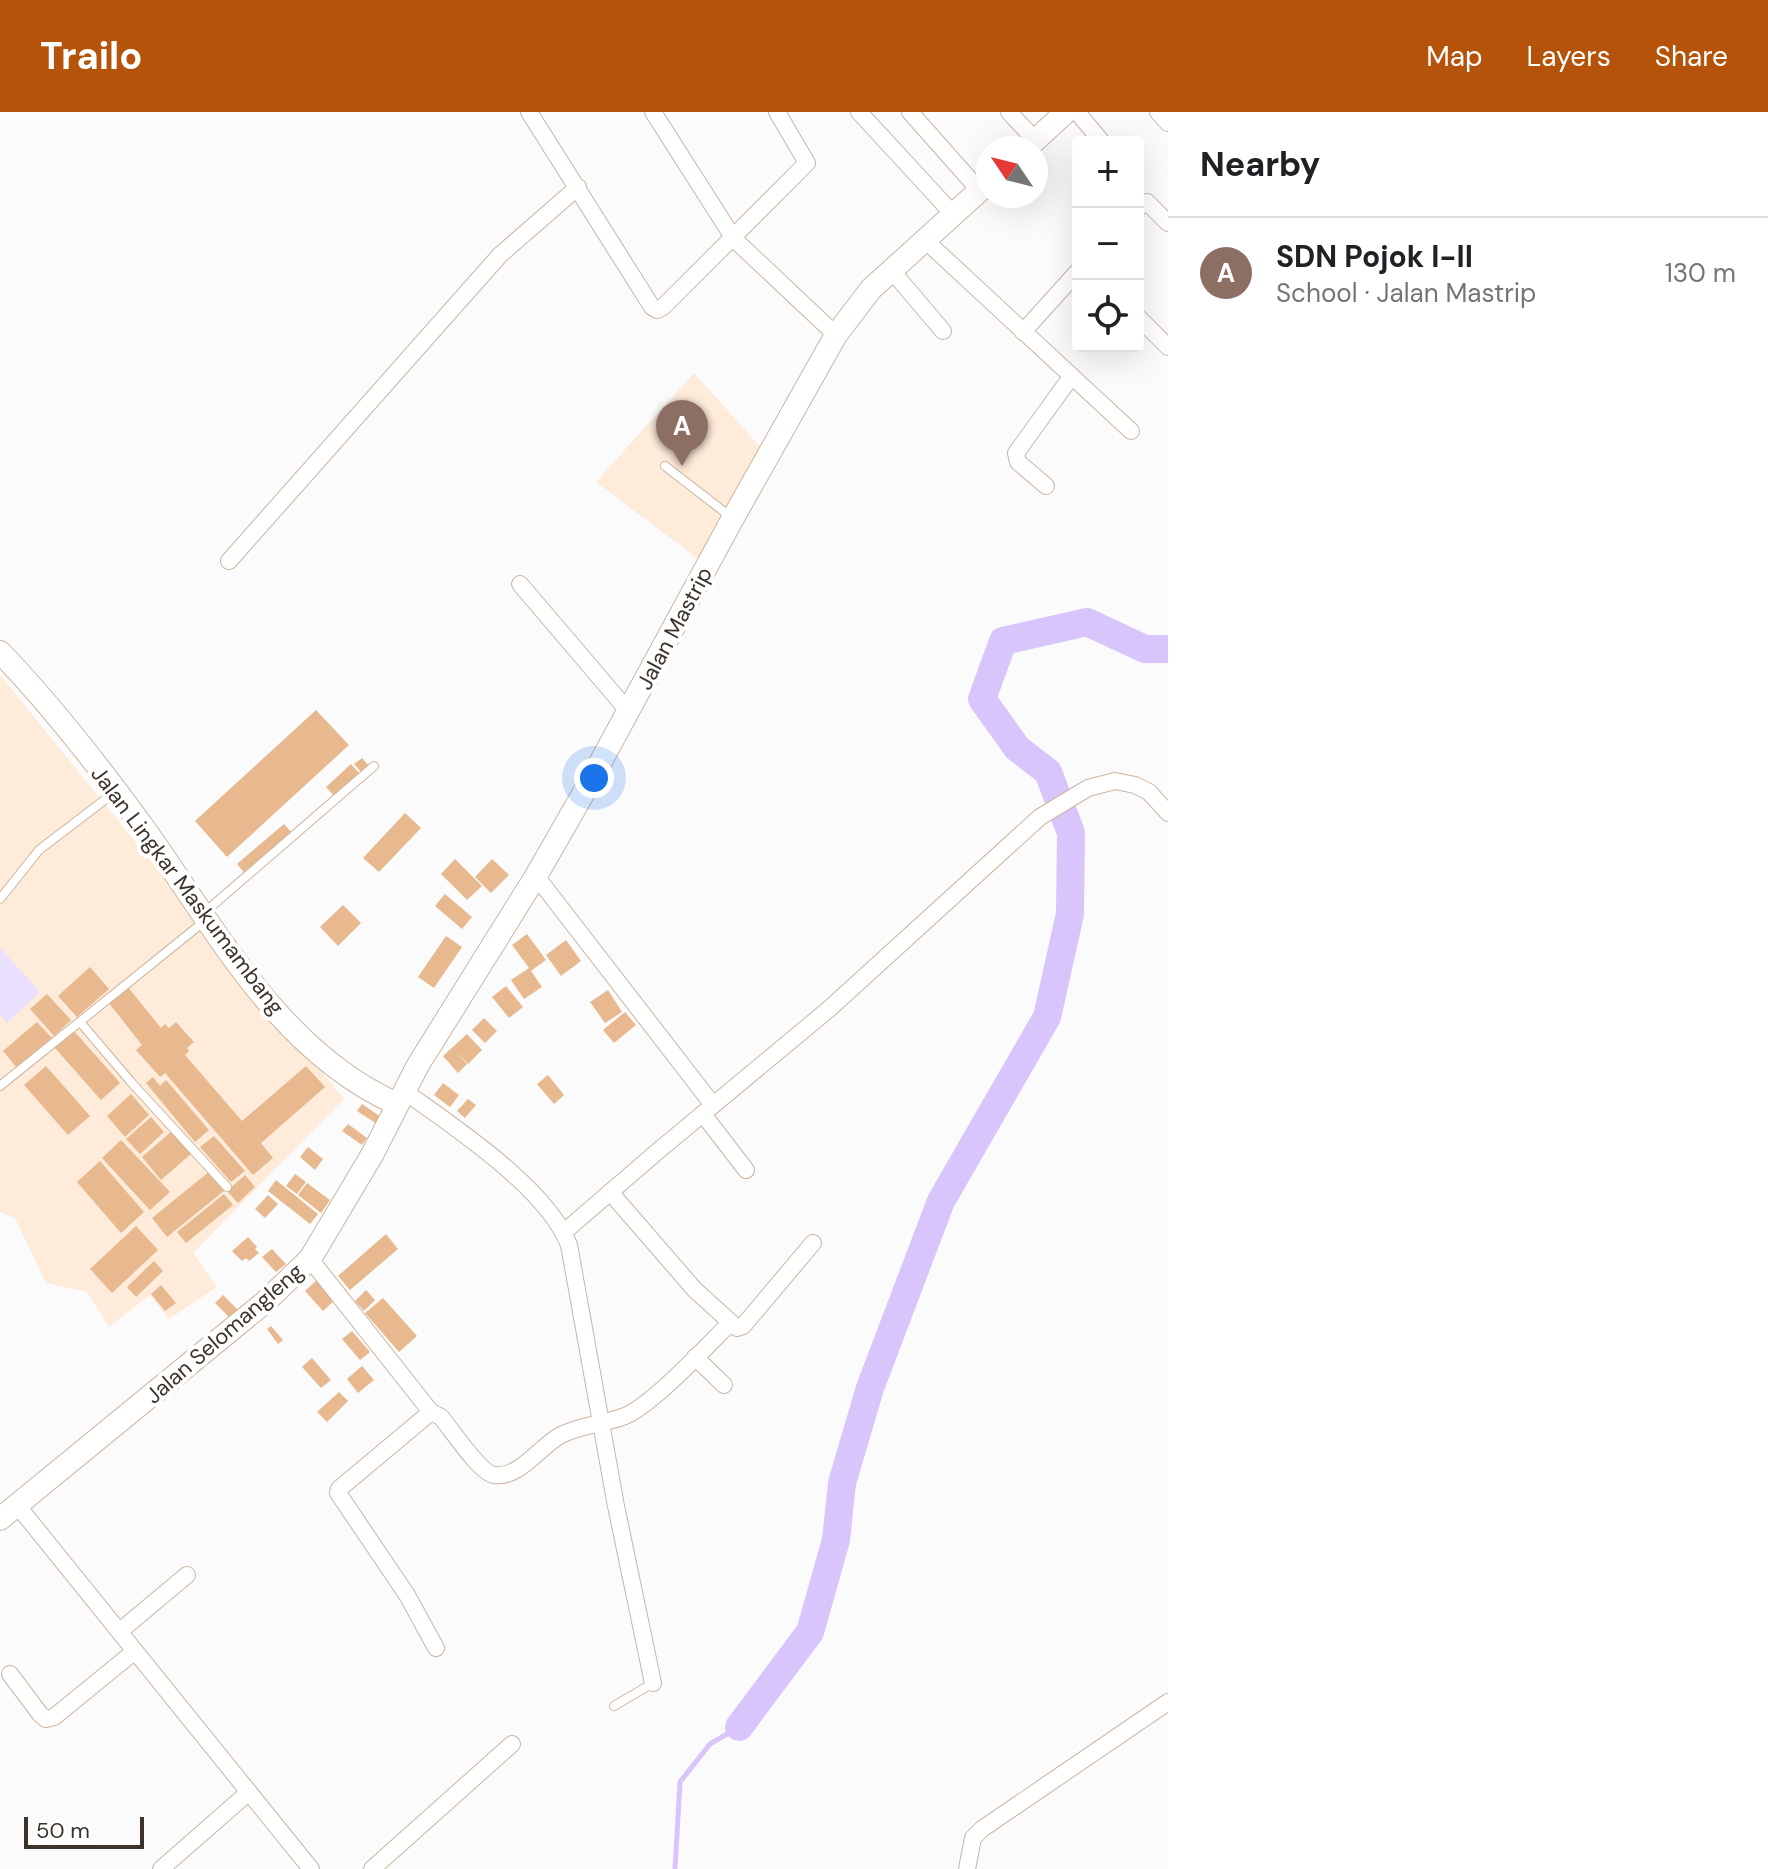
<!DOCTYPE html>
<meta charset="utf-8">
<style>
body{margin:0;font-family:"DM Sans",sans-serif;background:#f6f6f6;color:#202124}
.controls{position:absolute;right:24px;top:24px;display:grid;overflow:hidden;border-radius:8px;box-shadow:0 8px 32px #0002}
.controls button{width:72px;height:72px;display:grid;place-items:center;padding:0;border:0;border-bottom:2px solid #e0e0e0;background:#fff;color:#202124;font:40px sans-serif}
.compass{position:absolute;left:976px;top:24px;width:72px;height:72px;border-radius:50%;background:#fff;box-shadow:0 8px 32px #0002;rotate:305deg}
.scale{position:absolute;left:24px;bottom:20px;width:120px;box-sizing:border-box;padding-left:8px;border:4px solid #3c332a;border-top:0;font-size:22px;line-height:28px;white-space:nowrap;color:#3c332a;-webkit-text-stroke:6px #fff;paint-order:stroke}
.you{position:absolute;left:594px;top:666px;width:28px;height:28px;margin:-20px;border:6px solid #fff;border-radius:50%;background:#1a73e8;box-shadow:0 0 0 12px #1a73e833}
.badge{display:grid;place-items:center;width:52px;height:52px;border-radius:50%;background:#b45309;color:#fff;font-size:26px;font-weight:700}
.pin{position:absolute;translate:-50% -66px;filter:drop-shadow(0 2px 4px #0008)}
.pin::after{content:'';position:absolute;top:42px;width:28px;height:24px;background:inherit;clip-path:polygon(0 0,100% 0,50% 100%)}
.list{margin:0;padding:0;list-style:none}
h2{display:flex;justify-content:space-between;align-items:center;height:104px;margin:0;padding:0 32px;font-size:34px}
h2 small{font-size:26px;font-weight:400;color:#757577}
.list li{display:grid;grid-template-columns:52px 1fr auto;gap:24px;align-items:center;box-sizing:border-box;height:112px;padding:0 32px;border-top:2px solid #e0e0e0}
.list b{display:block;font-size:30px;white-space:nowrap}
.list p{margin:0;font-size:26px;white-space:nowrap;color:#757577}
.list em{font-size:26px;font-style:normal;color:#757577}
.icon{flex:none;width:44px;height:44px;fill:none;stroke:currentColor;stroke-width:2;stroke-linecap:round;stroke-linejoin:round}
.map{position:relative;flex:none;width:1168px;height:1757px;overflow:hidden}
header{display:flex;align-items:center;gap:48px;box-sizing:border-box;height:112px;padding:0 40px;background:#b45309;color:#fff}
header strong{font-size:38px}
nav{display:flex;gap:44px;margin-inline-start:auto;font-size:28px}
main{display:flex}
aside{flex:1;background:#fff}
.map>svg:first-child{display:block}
</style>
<header>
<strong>Trailo</strong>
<nav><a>Map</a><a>Layers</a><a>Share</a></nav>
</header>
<main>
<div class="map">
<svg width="1168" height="1757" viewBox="0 0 1168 1757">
<rect width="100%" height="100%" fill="#fbfbfb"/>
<g fill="#feebda">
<polygon points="694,261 763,338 698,447 596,370"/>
<polygon points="0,563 344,987 193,1141 217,1175 169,1207 150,1183 109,1215 87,1180 46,1171 15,1106 0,1100"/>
</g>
<polygon fill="#e9dffe" points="0,836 40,880 7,911 0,903"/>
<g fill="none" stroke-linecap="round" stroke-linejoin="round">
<polyline stroke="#d7c5fc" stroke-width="5" points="675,1757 680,1670 710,1632 739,1615"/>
<polyline stroke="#d7c5fc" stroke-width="28" points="739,1615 810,1520 836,1428 842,1371 870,1276 941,1089 1047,905 1070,802 1071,721 1048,660 1017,636 982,587 1003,529 1087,510 1145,537 1168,537"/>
</g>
<g fill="#e8b98e">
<polygon points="316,598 349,633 227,745 195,709"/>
<polygon points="362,646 369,654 362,661 354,652"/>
<polygon points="351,652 359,661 334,684 326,675"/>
<polygon points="405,701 421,716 379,760 363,746"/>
<polygon points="284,712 293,722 246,763 237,752"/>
<polygon points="455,747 482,774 467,788 441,762"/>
<polygon points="492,747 509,763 491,781 475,765"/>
<polygon points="445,782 472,805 462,817 435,794"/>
<polygon points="343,793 361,811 338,834 320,815"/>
<polygon points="527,822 546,848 531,859 542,875 524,887 511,868 529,856 512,833"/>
<polygon points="446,824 462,835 434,876 418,865"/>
<polygon points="566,828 581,849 561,864 546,843"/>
<polygon points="90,855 109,877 77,905 58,884"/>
<polygon points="127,874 161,916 165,912 169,916 176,910 194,930 187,936 189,939 185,943 242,1009 306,954 325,975 261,1031 273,1046 253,1063 165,961 160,965 136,938 142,933 108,890"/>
<polygon points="506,874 523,895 509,906 492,885"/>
<polygon points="608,878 622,900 605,911 590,890"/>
<polygon points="47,882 71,908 54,924 30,897"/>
<polygon points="625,900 636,913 614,931 603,918"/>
<polygon points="484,906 497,919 485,931 472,918"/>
<polygon points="37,910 52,926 17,956 3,939"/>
<polygon points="74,919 120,971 101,988 55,936"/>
<polygon points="467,922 482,938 468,952 455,938 467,952 458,961 443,944"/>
<polygon points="46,954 90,1004 68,1023 24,973"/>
<polygon points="548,963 564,983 554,992 537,972"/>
<polygon points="153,965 160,974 166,968 209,1018 195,1030 146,971"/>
<polygon points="443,971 459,983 450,995 434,983"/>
<polygon points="131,982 149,1003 125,1025 107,1004"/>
<polygon points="468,987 476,993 465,1006 457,999"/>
<polygon points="362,992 381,1005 377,1012 357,999"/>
<polygon points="151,1005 164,1020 140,1042 126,1027"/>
<polygon points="348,1012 367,1026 362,1033 342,1019"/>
<polygon points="172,1019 192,1041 161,1068 142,1045"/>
<polygon points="214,1024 245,1059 231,1070 200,1035"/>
<polygon points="121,1028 170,1080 150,1098 102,1046"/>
<polygon points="308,1035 323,1047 315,1058 300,1045"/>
<polygon points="100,1049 144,1100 121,1121 77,1070"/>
<polygon points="210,1059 225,1078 167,1125 152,1106"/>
<polygon points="295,1062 306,1070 297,1082 286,1074"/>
<polygon points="245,1063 255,1075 238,1091 227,1079"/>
<polygon points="276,1068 318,1102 310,1112 268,1079"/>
<polygon points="307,1071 330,1088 321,1101 298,1083"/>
<polygon points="224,1082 233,1093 186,1131 177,1120"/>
<polygon points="268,1083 278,1092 265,1106 255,1097"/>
<polygon points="136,1114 158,1138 112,1181 90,1157"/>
<polygon points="386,1122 398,1137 350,1178 338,1164"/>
<polygon points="248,1125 257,1135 255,1137 259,1141 249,1149 246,1146 242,1149 232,1139"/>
<polygon points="272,1137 286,1152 276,1160 262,1145"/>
<polygon points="154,1149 163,1159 136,1185 127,1175"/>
<polygon points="319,1166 337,1186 323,1199 305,1179"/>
<polygon points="161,1173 176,1191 165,1199 151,1182"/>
<polygon points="366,1178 375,1188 364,1199 355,1189"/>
<polygon points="223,1183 239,1199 231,1207 215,1191"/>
<polygon points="383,1186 417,1224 399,1240 365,1201"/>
<polygon points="271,1214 283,1228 278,1232 267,1217"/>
<polygon points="352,1219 370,1240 360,1248 342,1227"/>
<polygon points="312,1246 331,1268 321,1276 302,1255"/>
<polygon points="362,1254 374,1268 358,1281 347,1267"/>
<polygon points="339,1280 348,1289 327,1310 317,1300"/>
</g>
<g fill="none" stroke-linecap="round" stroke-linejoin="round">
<defs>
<g id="lane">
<polyline points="665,354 731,405"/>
<polyline points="0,787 39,738 115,680"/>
<polyline points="205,800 374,654"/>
<polyline points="80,910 131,970 227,1075"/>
<polyline points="0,974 206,808"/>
<polyline points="614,1594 653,1571"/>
</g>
<g id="street">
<polyline points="529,0 652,195 657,198 663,195 807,51 777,0"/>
<polyline points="653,0 734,127 836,223"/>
<polyline points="859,0 954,103"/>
<polyline points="910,0 980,79"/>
<polyline points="1009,0 1035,28"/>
<polyline points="1077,0 1102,30"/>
<polyline points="1158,0 1168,11"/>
<polyline points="1138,96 1147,90 1168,111"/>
<polyline points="926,129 1131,319"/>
<polyline points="892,159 943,219"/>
<polyline points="1138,205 1168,235"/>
<polyline points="1023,220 1078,159"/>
<polyline points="1046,374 1018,350 1016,341 1071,265"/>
<polyline points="229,449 500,143 578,75"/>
<polyline points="520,472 629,600"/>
<polyline points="536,764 713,993"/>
<path d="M404,979C454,1015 547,1076 569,1133L616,1394L653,1571"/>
<polyline points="703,1002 746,1058"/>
<polyline points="610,1080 695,1178 737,1216 743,1214 813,1131"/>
<polyline points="564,1120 658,1039 829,897 1040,705 1088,676 1115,669 1135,673 1149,680 1168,701"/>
<polyline points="310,1147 431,1300"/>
<polyline points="695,1245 724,1273"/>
<polyline points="17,1393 311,1757"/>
<polyline points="120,1519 187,1463"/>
<path d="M436,1536L407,1483L338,1381L339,1377L431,1300L441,1305C452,1318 479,1360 494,1363C519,1367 540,1334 561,1323C581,1313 604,1312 625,1304C653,1292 707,1234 730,1211"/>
<polyline points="10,1562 40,1602 46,1607 54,1605 135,1539"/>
<polyline points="161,1757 249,1680"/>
<polyline points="372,1757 512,1632"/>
<polyline points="967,1757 973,1726 982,1717 1168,1590"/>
</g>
<g id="secondary">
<polyline points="1027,36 1066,0"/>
<path d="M0,540C53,595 101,657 146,719C217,819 280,940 397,992"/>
<polyline points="0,1407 265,1190 310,1147 372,1043 418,953 536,764 587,675 733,406 836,223 871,177 988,71"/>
</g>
</defs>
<use href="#lane" stroke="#cdb49f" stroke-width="10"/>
<use href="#street" stroke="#cdb49f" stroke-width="18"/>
<use href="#secondary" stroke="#cdb49f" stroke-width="24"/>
<use href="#lane" stroke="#fff" stroke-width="8"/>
<use href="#street" stroke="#fff" stroke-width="16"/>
<use href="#secondary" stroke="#fff" stroke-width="22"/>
</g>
<g text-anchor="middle" stroke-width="8" stroke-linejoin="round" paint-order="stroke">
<g font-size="22" fill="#3c332a" stroke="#fff">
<text transform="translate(674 516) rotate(-62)" y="8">Jalan Mastrip</text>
<text transform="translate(188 778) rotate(53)" y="8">Jalan Lingkar Maskumambang</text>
<text transform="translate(224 1221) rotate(-41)" y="8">Jalan Selomangleng</text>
</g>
</g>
</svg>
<div class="controls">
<button>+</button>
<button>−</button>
<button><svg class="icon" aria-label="locate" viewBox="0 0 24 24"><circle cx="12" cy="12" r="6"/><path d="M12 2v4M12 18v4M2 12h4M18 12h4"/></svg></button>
</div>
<svg class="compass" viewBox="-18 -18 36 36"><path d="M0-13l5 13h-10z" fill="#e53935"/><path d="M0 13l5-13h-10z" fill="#757577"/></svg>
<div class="scale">50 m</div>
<div class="you"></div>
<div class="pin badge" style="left:682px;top:354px;background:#8d6e63">A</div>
</div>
<aside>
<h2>Nearby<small></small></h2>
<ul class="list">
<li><span class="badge" style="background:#8d6e63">A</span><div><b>SDN Pojok I-II</b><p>School · Jalan Mastrip</p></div><em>130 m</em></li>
</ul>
</aside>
</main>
